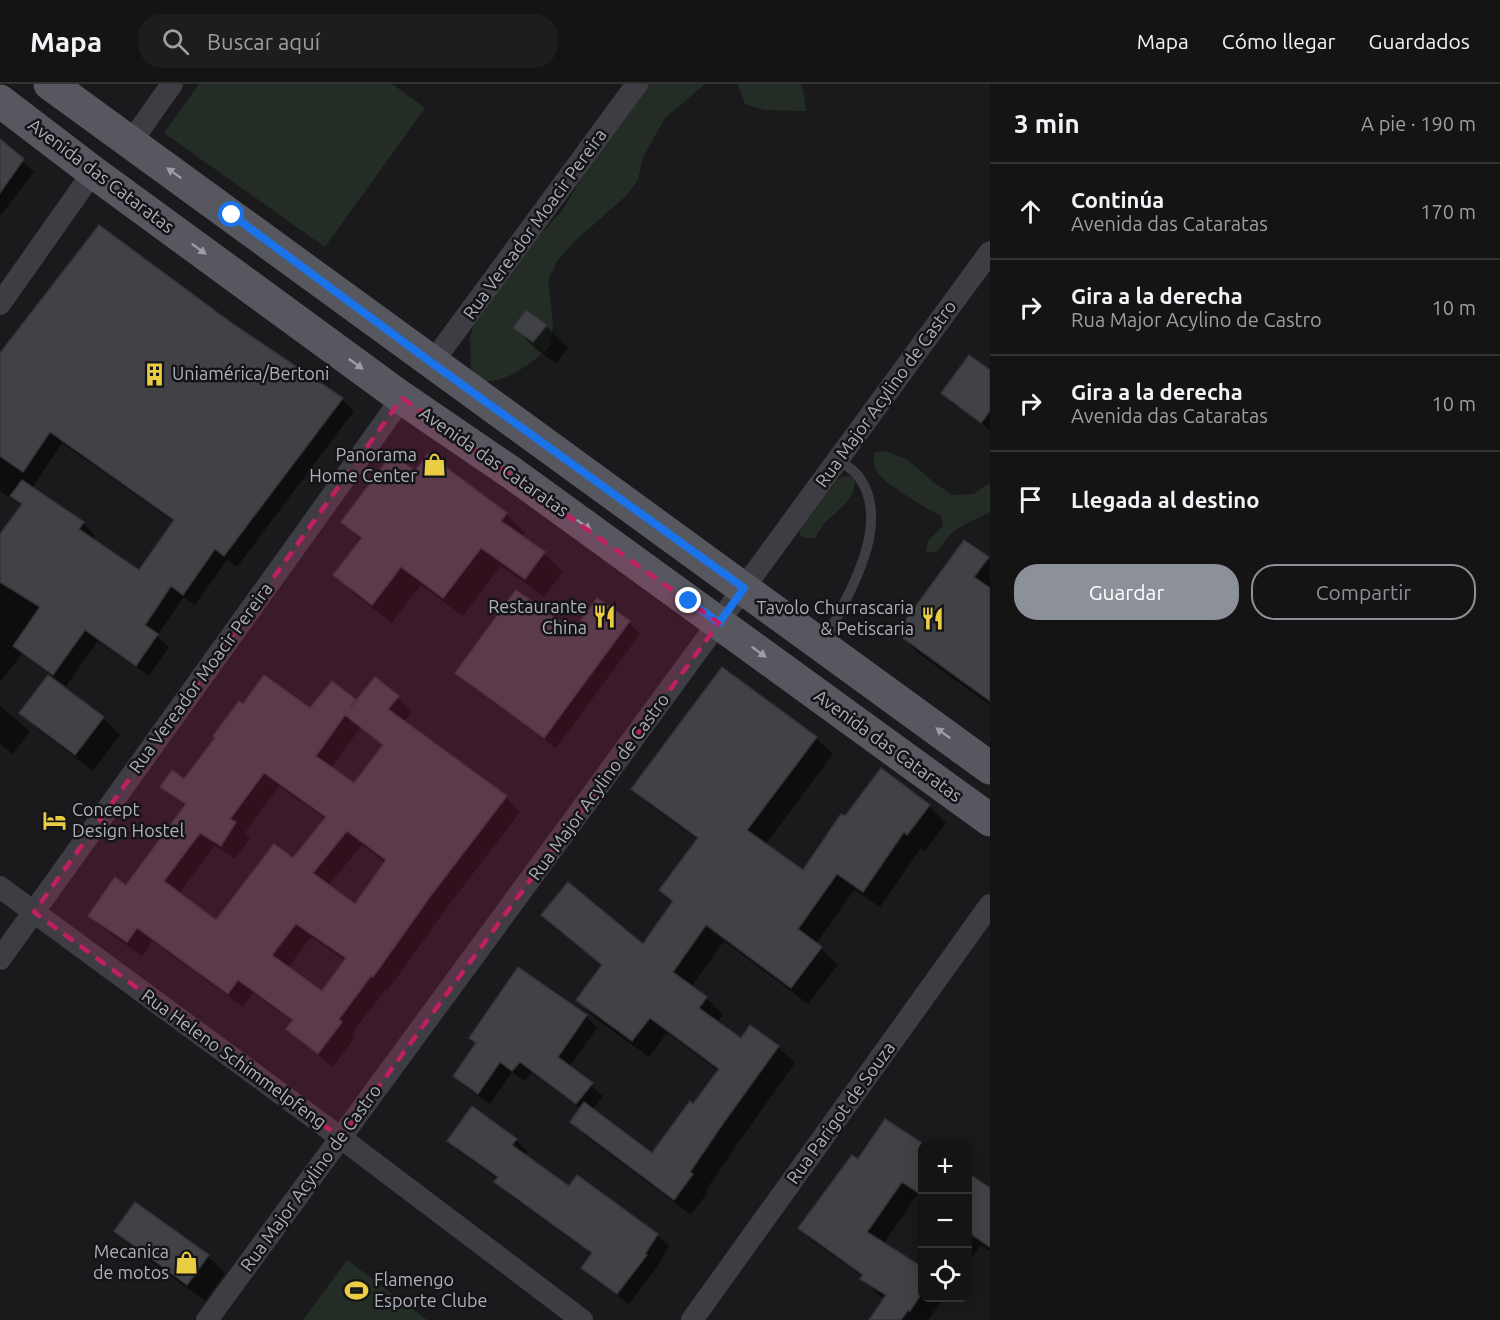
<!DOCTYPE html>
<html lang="es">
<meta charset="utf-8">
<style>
body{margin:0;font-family:Ubuntu,sans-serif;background:#1d1d1e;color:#f1f3f6}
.controls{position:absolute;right:18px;bottom:18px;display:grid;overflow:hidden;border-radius:12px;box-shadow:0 3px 15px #0003}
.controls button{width:54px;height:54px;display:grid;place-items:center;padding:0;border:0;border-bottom:2px solid #333334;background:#141415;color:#f1f3f6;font:30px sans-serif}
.stop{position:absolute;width:18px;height:18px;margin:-14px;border:4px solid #1a73e8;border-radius:50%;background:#fff}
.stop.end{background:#1a73e8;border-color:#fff;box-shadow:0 2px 6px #0008}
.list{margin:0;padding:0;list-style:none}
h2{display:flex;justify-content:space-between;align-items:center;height:78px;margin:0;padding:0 24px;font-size:26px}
h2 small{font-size:20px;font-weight:400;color:#9d9ea0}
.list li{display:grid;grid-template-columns:39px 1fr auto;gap:18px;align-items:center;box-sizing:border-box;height:96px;padding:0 24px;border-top:2px solid #333334}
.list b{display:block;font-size:22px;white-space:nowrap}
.list p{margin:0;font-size:20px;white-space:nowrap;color:#9d9ea0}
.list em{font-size:20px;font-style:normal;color:#9d9ea0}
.actions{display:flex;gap:12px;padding:18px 24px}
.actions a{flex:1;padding:14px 0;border:2px solid #8c9099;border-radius:24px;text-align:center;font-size:21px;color:#8c9099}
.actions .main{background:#8c9099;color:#fff}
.icon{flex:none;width:33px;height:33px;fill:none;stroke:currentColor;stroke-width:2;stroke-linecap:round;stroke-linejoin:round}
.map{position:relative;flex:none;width:990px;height:1236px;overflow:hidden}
header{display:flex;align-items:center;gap:36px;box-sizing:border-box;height:84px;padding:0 30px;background:#141415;border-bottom:2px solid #333334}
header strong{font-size:28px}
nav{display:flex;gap:33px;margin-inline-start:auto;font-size:21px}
.search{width:420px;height:54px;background:#1d1d1e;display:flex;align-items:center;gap:15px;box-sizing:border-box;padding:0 21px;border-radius:24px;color:#9d9ea0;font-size:22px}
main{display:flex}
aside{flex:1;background:#141415}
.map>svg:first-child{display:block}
</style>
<header>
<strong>Mapa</strong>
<div class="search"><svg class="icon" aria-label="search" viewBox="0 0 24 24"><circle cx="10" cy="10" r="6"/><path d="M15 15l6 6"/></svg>Buscar aquí</div>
<nav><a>Mapa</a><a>Cómo llegar</a><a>Guardados</a></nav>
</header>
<main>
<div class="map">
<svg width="990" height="1236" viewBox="0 0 990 1236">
<rect width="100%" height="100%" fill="#1a1a1c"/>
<g fill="#242c26">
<polygon points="199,0 392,0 425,24 325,163 164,49"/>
<path d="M648,0H705L665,34L643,73L638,96L625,113L576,156L558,176L548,196L553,238L551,261C537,275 511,296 490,297C484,297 477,295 471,294L470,253L476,233L530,162L561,128L594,74Z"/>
<polygon points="738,0 800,0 803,6 806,27 764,26 745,20"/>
<path d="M885,367L908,376L933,398L952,411L973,410L990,399V428C979,434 959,442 951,450C945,455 943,463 936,468H926L928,457L943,442L941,432C929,426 883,399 877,388C873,382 874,377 874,369Z"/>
<path d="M849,392L854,393C858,416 836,426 823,441C820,445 818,450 815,454H805L800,451V446L839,394Z"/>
<polygon points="347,1176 427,1236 303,1236"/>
</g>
<g fill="#0007" fill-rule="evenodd">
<polygon points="0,57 34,88 0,132"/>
<path d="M232,241L342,315L354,327L237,483L227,476L195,521L184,513L157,552L169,563L149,592L98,557L66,602L22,570L0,598V453L22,422L0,407V271ZM62,359L174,438L140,488L92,455L95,451L83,439L32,404Z"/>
<polygon points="546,242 568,264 556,279 537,266 515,244"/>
<polygon points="990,288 990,346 954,320 943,309"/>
<polygon points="428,372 506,430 525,449 522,454 544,469 563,488 544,513 501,482 463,532 421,501 392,539 354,510 335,491 361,457 343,438 415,389"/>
<polygon points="988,475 990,477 990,621 918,569 898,549"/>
<polygon points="629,538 640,550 556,664 468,600 457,589 573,550"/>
<path d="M332,599L356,619L398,614L412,628L403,638L506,713L520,728L446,825L388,906L386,905L352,950L355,953L333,983L302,959L288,945L293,938L253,909L243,923L152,857L142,872L105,846L90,832L126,803L186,723L162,703L185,697L243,622L311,626ZM360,644L384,663L355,701L331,684ZM279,702L326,735L293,776L217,838L179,810L215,762L235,775L250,754L245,749ZM362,761L386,779L355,822L328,802ZM311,853L346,877L322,909L288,884Z"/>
<polygon points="0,622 30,647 13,670 0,660"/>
<polygon points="21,628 103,634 120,651 93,687 38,645"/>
<polygon points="816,654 833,670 765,761 803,788 845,734 929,722 946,739 925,767 921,764 880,823 854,806 816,860 838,881 808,920 724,857 691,903 706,914 723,930 717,939 741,956 778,963 795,979 739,1058 706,1106 708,1108 691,1131 588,1054 572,1038 581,1025 532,988 524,997 512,988 490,1020 466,1003 455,992 586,932 597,944 569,983 603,1012 592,1026 653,1071 694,1022 719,987 667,949 649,973 594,933 578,916 603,882 559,847 543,831 644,862 674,819 661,806 698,756 650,721 633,704"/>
<polygon points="886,1037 922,1061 922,1114 917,1111 883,1160 916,1181 922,1173 922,1214 944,1214 928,1236 871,1236 885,1215 876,1209 863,1193 814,1158 800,1144 859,1077"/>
<polygon points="516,1056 527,1067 524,1071 569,1104 577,1093 657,1151 669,1162 657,1183 629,1220 595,1195 583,1183 593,1171 507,1109 496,1098 498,1095 460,1068 449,1057"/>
<polygon points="968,1090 990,1105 990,1167 981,1161 968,1180"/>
<polygon points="135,1120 208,1172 225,1189 205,1217 132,1164 116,1147"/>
</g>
<g fill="#414246" stroke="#343438" stroke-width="1.5" fill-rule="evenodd">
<polygon points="0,55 24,75 0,109"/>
<polygon points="99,141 233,240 343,314 224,472 215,465 183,511 171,502 145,541 158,550 136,582 85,546 53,591 13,562 40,523 0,498 0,450 22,420 10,412 22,396 84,438 79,445 139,486 174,436 50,348 23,388 0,372 0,269"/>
<polygon points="526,226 547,241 533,258 513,244"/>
<polygon points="969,271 990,286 990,327 981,339 941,309"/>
<polygon points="392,370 415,387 428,370 507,429 501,437 545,468 525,495 481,464 443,514 401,483 372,521 333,491 362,454 341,438"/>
<polygon points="964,456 989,473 974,493 990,504 990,617 896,549"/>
<polygon points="516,506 573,547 597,514 630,537 544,654 455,589"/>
<polygon points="722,583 817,653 747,746 803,786 841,730 845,732 881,684 930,721 907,751 904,748 863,808 837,790 798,845 822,863 791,904 706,841 673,888 707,913 699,924 741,954 750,941 779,962 722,1041 690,1088 693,1090 674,1116 570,1038 584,1018 652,1069 690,1017 693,1020 719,985 650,934 632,957 576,916 602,881 541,831 568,798 643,860 673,817 659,806 698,754 631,705"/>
<polygon points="48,591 104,633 75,671 19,629"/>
<path d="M264,591L310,624L332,597L356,616L350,624L375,593L399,612L388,625L507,712L432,810L373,893L371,892L339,935L342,938L318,970L286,945L293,936L238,896L228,910L137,844L127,858L88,832L115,793L126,801L186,720L160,703L172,686L184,695L215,654L213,652L239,617L243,620ZM345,631L383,661L354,699L316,672ZM264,689L326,733L293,774L274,760L216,836L164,797L200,749L221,762L236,738L230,735ZM347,747L386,776L355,820L313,789ZM296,840L346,874L322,907L272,871Z"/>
<polygon points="518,883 587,931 558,973 593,999 576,1020 520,978 512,987 500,978 478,1010 453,992 476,959 469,954"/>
<polygon points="472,1022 517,1055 512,1061 569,1102 577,1091 658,1150 645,1170 647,1171 617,1210 581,1184 592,1169 494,1098 498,1093 447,1057"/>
<polygon points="885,1035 922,1059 922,1111 902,1098 867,1148 922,1183 922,1209 910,1227 908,1226 901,1236 869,1236 886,1211 860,1195 863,1191 798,1144 852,1071 858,1075"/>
<polygon points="968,1089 990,1104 990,1163 968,1148"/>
<polygon points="135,1118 209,1171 187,1201 114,1147"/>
</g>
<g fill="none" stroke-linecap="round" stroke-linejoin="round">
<path stroke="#3d3d43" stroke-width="10" d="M824,559C845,514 894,442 859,393C854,386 845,381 838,375"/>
<g stroke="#3d3d43" stroke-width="22">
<polyline points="131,58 172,0"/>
<polyline points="0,220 93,88"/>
<polyline points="432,279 637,0"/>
<polyline points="0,803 341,1054 582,1236"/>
<polyline points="0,875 402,314"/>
<polyline points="207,1236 990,168"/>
<polyline points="692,1236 990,821"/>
</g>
<g stroke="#575760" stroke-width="33">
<polyline points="50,0 990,684"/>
<polyline points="0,17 93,88 402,314 512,389 990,736"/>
</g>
</g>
<defs><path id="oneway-solid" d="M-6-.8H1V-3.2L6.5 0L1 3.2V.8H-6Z" transform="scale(1.5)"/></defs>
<g fill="#9c9da9">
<use href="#oneway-solid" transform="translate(174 89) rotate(-144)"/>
<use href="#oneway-solid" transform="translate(199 165) rotate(36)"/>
<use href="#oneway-solid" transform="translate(356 280) rotate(36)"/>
<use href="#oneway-solid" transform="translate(584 441) rotate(36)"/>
<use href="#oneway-solid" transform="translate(759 568) rotate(36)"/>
<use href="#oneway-solid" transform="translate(943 649) rotate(-144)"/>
</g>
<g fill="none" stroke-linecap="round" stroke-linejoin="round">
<polyline stroke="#1a73e8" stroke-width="8" points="232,131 432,279 744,504 719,539 689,517"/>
</g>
<path fill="#c12060" fill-opacity="0.2" stroke="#c12060" stroke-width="4.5" stroke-dasharray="12 8" stroke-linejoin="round" d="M402,314L719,539L341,1054L34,828Z"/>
<defs>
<symbol id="building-bare" viewBox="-9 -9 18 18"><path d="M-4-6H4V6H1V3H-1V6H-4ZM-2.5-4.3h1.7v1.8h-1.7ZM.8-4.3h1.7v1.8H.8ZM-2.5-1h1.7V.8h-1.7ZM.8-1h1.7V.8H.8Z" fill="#eacd43" stroke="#151517" stroke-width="2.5" paint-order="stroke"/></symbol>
<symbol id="shop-bare" viewBox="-9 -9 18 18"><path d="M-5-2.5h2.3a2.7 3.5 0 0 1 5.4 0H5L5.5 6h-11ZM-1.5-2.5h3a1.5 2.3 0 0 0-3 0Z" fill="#eacd43" stroke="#151517" stroke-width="2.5" paint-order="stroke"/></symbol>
<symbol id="restaurant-bare" viewBox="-9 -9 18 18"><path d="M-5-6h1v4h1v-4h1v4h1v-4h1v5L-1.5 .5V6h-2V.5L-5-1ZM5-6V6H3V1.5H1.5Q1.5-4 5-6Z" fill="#eacd43" stroke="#151517" stroke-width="2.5" paint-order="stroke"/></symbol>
<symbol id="hotel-bare" viewBox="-9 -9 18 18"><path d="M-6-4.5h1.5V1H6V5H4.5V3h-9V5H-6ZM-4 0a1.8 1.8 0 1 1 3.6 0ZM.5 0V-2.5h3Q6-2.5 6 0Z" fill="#eacd43" stroke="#151517" stroke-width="2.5" paint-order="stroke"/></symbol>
<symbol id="stadium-bare" viewBox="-9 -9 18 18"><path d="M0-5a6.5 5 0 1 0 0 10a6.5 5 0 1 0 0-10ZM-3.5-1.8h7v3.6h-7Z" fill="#eacd43" stroke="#151517" stroke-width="2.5" paint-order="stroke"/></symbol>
</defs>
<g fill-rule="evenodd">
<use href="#building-bare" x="138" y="274" width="33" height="33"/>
<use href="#shop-bare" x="418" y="364" width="33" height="33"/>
<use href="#restaurant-bare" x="588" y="516" width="33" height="33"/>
<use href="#restaurant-bare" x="916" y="518" width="33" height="33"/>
<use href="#hotel-bare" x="38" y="720" width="33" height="33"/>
<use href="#shop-bare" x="170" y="1162" width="33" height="33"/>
<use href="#stadium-bare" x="340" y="1190" width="33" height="33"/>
</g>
<g text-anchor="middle" stroke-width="5" stroke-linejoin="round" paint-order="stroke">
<g font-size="18" fill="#adafbb" stroke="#151517">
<text transform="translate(101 92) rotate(37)" y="6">Avenida das Cataratas</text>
<text transform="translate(535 140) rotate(-54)" y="6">Rua Vereador Moacir Pereira</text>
<text transform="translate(886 310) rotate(-54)" y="6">Rua Major Acylino de Castro</text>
<text transform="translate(494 378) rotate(35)" y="6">Avenida das Cataratas</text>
<text transform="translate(201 594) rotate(-54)" y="6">Rua Vereador Moacir Pereira</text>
<text transform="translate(888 662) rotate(36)" y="6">Avenida das Cataratas</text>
<text transform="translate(599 703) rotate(-54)" y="6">Rua Major Acylino de Castro</text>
<text transform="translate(234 975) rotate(36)" y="6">Rua Heleno Schimmelpfeng</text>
<text transform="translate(841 1029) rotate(-54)" y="6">Rua Parigot de Souza</text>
<text transform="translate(311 1094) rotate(-54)" y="6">Rua Major Acylino de Castro</text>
</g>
<g font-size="18" fill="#adafbb" stroke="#151517" text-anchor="end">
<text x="172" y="296" text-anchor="start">Uniamérica/Bertoni</text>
<text x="417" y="377">Panorama<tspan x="417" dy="21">Home Center</tspan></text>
<text x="587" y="529">Restaurante<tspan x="587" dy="21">China</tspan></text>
<text x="914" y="530">Tavolo Churrascaria<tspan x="914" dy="21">&amp; Petiscaria</tspan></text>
<text x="72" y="732" text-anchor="start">Concept<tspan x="72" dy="21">Design Hostel</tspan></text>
<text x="169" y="1174">Mecanica<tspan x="169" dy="21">de motos</tspan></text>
<text x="374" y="1202" text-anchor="start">Flamengo<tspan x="374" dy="21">Esporte Clube</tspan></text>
</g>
</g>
</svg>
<div class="controls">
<button>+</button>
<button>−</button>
<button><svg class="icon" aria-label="locate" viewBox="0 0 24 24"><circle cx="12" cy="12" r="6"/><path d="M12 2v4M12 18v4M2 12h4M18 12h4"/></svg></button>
</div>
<div class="stop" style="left:232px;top:131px"></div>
<div class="stop end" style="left:689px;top:517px"></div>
</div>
<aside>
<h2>3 min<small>A pie · 190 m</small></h2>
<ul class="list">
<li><svg class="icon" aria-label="ahead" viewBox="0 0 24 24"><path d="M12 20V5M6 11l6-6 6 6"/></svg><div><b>Continúa</b><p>Avenida das Cataratas</p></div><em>170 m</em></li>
<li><svg class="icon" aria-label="right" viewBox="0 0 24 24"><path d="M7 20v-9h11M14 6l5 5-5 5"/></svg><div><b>Gira a la derecha</b><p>Rua Major Acylino de Castro</p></div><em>10 m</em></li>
<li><svg class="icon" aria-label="right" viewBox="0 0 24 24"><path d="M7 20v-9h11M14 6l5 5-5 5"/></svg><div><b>Gira a la derecha</b><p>Avenida das Cataratas</p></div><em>10 m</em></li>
<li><svg class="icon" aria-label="arrive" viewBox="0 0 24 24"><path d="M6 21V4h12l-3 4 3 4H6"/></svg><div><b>Llegada al destino</b></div></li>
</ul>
<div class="actions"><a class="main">Guardar</a><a>Compartir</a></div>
</aside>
</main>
